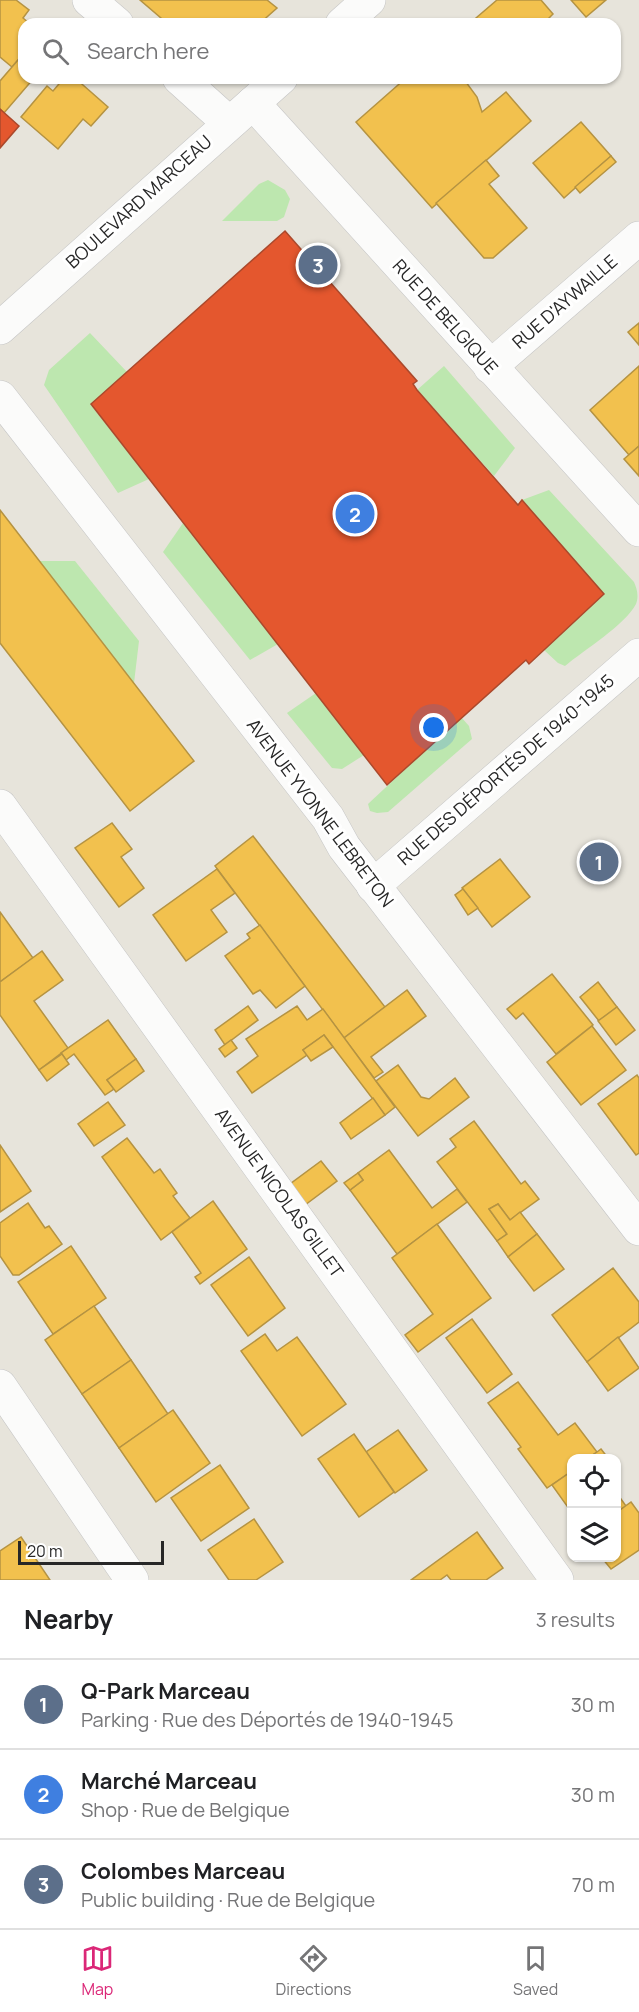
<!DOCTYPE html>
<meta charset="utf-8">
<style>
body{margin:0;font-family:Manrope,sans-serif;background:#f2f2f2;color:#202124}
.controls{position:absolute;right:18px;bottom:18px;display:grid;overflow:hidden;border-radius:12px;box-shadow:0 2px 4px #0004}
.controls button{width:54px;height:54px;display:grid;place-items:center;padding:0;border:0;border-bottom:2px solid #e0e0e0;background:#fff;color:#202124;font:30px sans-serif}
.scale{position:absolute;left:18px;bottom:15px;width:146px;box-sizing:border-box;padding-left:6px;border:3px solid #272727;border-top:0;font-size:16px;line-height:21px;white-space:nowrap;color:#272727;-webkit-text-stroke:4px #fff;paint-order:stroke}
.you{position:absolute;left:434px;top:728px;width:21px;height:21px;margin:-15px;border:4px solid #fff;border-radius:50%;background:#1a73e8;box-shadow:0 0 0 9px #1a73e833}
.badge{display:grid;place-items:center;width:39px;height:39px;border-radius:50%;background:#db2777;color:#fff;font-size:20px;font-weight:700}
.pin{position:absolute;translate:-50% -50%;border:3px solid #fff;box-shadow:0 2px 6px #0006}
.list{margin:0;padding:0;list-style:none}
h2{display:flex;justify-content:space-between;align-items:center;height:78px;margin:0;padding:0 24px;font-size:26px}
h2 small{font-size:20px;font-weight:400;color:#757577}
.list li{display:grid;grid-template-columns:39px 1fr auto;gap:18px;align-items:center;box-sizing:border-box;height:90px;padding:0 24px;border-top:2px solid #e0e0e0}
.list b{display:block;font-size:22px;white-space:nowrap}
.list p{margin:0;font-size:20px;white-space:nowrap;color:#757577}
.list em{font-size:20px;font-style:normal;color:#757577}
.icon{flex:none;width:33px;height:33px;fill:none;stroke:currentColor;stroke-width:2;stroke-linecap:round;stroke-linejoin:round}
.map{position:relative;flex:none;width:639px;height:1580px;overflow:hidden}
.search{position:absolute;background:#fff;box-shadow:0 2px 4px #0004;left:18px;right:18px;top:18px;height:66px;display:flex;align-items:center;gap:15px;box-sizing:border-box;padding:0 21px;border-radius:18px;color:#757577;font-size:22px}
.sheet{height:348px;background:#fff}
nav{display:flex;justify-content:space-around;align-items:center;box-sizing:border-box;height:84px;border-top:2px solid #e0e0e0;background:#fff;font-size:16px;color:#757577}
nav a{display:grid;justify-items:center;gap:3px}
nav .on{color:#db2777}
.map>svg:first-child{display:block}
</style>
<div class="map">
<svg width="639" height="1580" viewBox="0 0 639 1580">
<rect width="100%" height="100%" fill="#e7e4db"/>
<g fill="#bde7af">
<polygon points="268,180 285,190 290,199 284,217 277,221 222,221 259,184"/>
<polygon points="90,333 127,372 91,405 149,479 118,493 44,385 49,370"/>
<polygon points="444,366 515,448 494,476 417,390"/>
<path d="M549,490L634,582C637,589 639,596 636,604C625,625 584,650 565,666L558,663L544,650L604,594L522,500Z"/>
<polygon points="183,523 278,644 250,660 163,552"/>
<polygon points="39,561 75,561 139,641 134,683"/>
<polygon points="316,693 364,755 342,769 332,768 287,713"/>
<polygon points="461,717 469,726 472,739 388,812 377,813 370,811 368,804"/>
</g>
<g fill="#f2c14e" stroke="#b59342" stroke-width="1.5">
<polygon points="0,0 16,0 29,10 23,18 30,24 24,24 24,53 12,67 0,57"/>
<polygon points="140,0 267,0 277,8 259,24 168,24"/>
<polygon points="497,0 541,0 553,14 543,24 469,24"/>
<polygon points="571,0 606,0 586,17"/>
<polygon points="24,53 24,78 34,78 4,113 0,109 0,81"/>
<polygon points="64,78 75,78 108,107 91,126 83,119 58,149 21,117 47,86 53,91"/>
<polygon points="406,78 463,78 477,97 482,112 506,92 531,121 432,208 356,122"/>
<polygon points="581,122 611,156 564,198 533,163"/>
<polygon points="611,156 616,162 580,193 575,187"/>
<polygon points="486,160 499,176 489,184 527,228 493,258 484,258 436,203"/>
<polygon points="639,323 639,345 628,332"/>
<polygon points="639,366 639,446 629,455 590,410"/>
<polygon points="639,446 639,476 624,459"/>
<polygon points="0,510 194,761 130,811 0,643"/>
<polygon points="112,823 132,849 121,857 144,888 119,907 75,848"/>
<polygon points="253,836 385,1007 344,1038 215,866"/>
<polygon points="500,859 530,897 492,927 462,888"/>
<polygon points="217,869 235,893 211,910 227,932 186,961 153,915"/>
<polygon points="463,889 478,908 468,915 455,895"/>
<polygon points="0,912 33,958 0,982"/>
<polygon points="260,925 305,986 276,1008 260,990 253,994 225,956 250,938 247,934"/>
<polygon points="42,951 63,980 34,1001 68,1048 39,1070 0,1015 0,982"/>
<polygon points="552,974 593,1025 556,1054 523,1013 516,1019 507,1009"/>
<polygon points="598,982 617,1007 599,1021 580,997"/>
<polygon points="407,990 426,1016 371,1057 383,1072 374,1078 344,1038"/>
<polygon points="248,1006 258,1020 225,1045 215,1030"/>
<polygon points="297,1006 307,1020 323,1009 395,1107 385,1115 324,1035 303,1050 307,1055 252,1093 237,1072 258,1056 246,1039"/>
<polygon points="617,1007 635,1030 616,1045 598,1021"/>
<polygon points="108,1020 136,1059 107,1080 114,1089 105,1095 74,1054 66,1060 61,1053"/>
<polygon points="592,1026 626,1070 581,1105 547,1062"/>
<polygon points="324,1035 333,1047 311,1061 303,1050"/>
<polygon points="231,1040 237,1048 225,1057 219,1049"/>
<polygon points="62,1054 69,1064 47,1081 39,1070"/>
<polygon points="136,1059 144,1071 116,1092 107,1080"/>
<polygon points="398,1065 421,1097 429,1099 455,1078 469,1097 418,1136 376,1081"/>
<polygon points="637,1075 639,1078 639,1153 636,1155 598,1104"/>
<polygon points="373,1098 385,1115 351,1139 340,1123"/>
<polygon points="108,1102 125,1125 94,1146 78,1124"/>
<polygon points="474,1121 521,1184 525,1181 539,1199 510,1220 498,1204 489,1209 507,1234 497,1241 437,1162 456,1147 450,1139"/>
<polygon points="127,1138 154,1173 160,1169 177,1193 173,1196 190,1218 161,1240 102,1157"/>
<polygon points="0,1145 31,1191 0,1212"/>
<polygon points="389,1150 432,1208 457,1189 467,1202 397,1254 350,1190 363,1180 358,1173"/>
<polygon points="321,1161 337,1181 305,1205 290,1184"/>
<polygon points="358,1173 363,1180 350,1190 344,1183"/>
<polygon points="213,1201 247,1249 200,1284 195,1277 201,1273 172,1232"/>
<polygon points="28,1203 45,1228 49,1226 62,1244 19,1275 13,1275 0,1256 0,1223"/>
<polygon points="498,1204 510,1220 520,1212 537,1234 508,1257 497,1241 507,1234 489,1209"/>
<polygon points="437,1224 491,1298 418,1352 405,1335 433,1314 392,1258"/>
<polygon points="537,1234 564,1269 534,1291 508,1257"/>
<polygon points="71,1246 106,1298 53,1334 18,1282"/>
<polygon points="249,1257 285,1308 248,1336 211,1285"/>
<polygon points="613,1268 639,1302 639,1322 587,1362 552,1315"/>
<polygon points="94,1306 131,1360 82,1394 45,1340"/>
<polygon points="472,1319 512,1374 487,1393 446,1338"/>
<polygon points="265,1334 277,1351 297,1337 346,1404 302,1436 241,1351"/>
<polygon points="618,1337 639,1368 608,1391 587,1362"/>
<polygon points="131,1360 168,1414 119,1448 82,1394"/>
<polygon points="518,1382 558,1435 575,1423 597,1452 588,1458 572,1458 572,1471 547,1488 518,1449 521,1447 488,1403"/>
<polygon points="173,1410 210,1463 156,1502 119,1448"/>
<polygon points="398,1430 427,1470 395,1493 366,1452"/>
<polygon points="354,1434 394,1492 359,1517 318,1459"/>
<polygon points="601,1449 608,1458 588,1458 597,1452"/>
<polygon points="220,1465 249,1508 201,1541 171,1498"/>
<polygon points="572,1471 572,1513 552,1485"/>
<polygon points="616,1492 626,1506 616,1513"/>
<polygon points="631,1502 639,1513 639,1550 611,1569 602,1558 616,1558 616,1513"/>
<polygon points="254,1519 283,1562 256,1580 229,1580 208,1550"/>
<polygon points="477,1532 503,1568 486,1580 451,1580 447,1575 440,1580 411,1580"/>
<polygon points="21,1537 50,1580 0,1580 0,1551"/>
</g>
<g fill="#e4572e" stroke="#ab492c" stroke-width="1.5">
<polygon points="0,109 19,126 0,148"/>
<polygon points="285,231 417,381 413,384 417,390 518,505 522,500 604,594 529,664 526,660 387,785 91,404"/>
</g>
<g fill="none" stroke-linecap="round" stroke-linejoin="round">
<defs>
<g id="minor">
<polyline points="89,0 117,24"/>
<polyline points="342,24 369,0"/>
<polyline points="179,78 229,123"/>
<polyline points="253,103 639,530"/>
<polyline points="0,328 281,78"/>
<polyline points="490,367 639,238"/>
<polyline points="0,397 328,818 344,847 639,1229"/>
<polyline points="0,806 557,1580"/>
<polyline points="373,886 639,655"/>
<polyline points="0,1386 132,1580"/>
</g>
</defs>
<use href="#minor" stroke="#c5c5c5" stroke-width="34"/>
<use href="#minor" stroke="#fbfbfa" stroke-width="33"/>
</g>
<g text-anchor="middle" stroke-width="6" stroke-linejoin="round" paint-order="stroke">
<g font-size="18" fill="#272727" stroke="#fff">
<text transform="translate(139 202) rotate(-42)" y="6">BOULEVARD MARCEAU</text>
<text transform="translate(565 302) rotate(-41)" y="6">RUE D'AYWAILLE</text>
<text transform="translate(445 317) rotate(48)" y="6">RUE DE BELGIQUE</text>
<text transform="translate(506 770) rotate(-41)" y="6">RUE DES DÉPORTÉS DE 1940-1945</text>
<text transform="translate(320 813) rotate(53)" y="6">AVENUE YVONNE LEBRETON</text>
<text transform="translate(279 1193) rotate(54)" y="6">AVENUE NICOLAS GILLET</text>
</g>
</g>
</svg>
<div class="controls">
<button><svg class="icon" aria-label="locate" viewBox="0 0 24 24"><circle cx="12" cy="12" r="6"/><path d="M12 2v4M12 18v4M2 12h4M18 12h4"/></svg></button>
<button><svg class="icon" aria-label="layers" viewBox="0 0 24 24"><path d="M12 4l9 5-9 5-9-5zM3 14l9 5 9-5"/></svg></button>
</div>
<div class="scale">20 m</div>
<div class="you"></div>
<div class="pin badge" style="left:599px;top:862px;background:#5c6f8a">1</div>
<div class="pin badge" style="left:355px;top:514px;background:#3f7fe0">2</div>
<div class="pin badge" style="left:318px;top:265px;background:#5c6f8a">3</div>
<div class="search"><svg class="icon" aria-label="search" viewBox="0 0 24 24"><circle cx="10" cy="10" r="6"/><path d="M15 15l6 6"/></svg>Search here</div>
</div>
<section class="sheet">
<h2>Nearby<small>3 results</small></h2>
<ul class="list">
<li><span class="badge" style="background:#5c6f8a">1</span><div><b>Q-Park Marceau</b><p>Parking · Rue des Déportés de 1940-1945</p></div><em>30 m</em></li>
<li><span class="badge" style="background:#3f7fe0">2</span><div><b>Marché Marceau</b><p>Shop · Rue de Belgique</p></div><em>30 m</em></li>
<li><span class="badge" style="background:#5c6f8a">3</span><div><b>Colombes Marceau</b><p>Public building · Rue de Belgique</p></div><em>70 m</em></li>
</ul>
</section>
<nav>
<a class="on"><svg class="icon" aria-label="map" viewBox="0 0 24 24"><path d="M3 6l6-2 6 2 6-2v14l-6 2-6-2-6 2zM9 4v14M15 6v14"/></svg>Map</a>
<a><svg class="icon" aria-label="directions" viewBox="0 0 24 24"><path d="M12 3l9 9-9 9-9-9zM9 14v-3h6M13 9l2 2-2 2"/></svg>Directions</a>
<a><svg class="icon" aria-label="saved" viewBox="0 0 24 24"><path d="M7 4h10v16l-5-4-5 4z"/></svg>Saved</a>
</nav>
